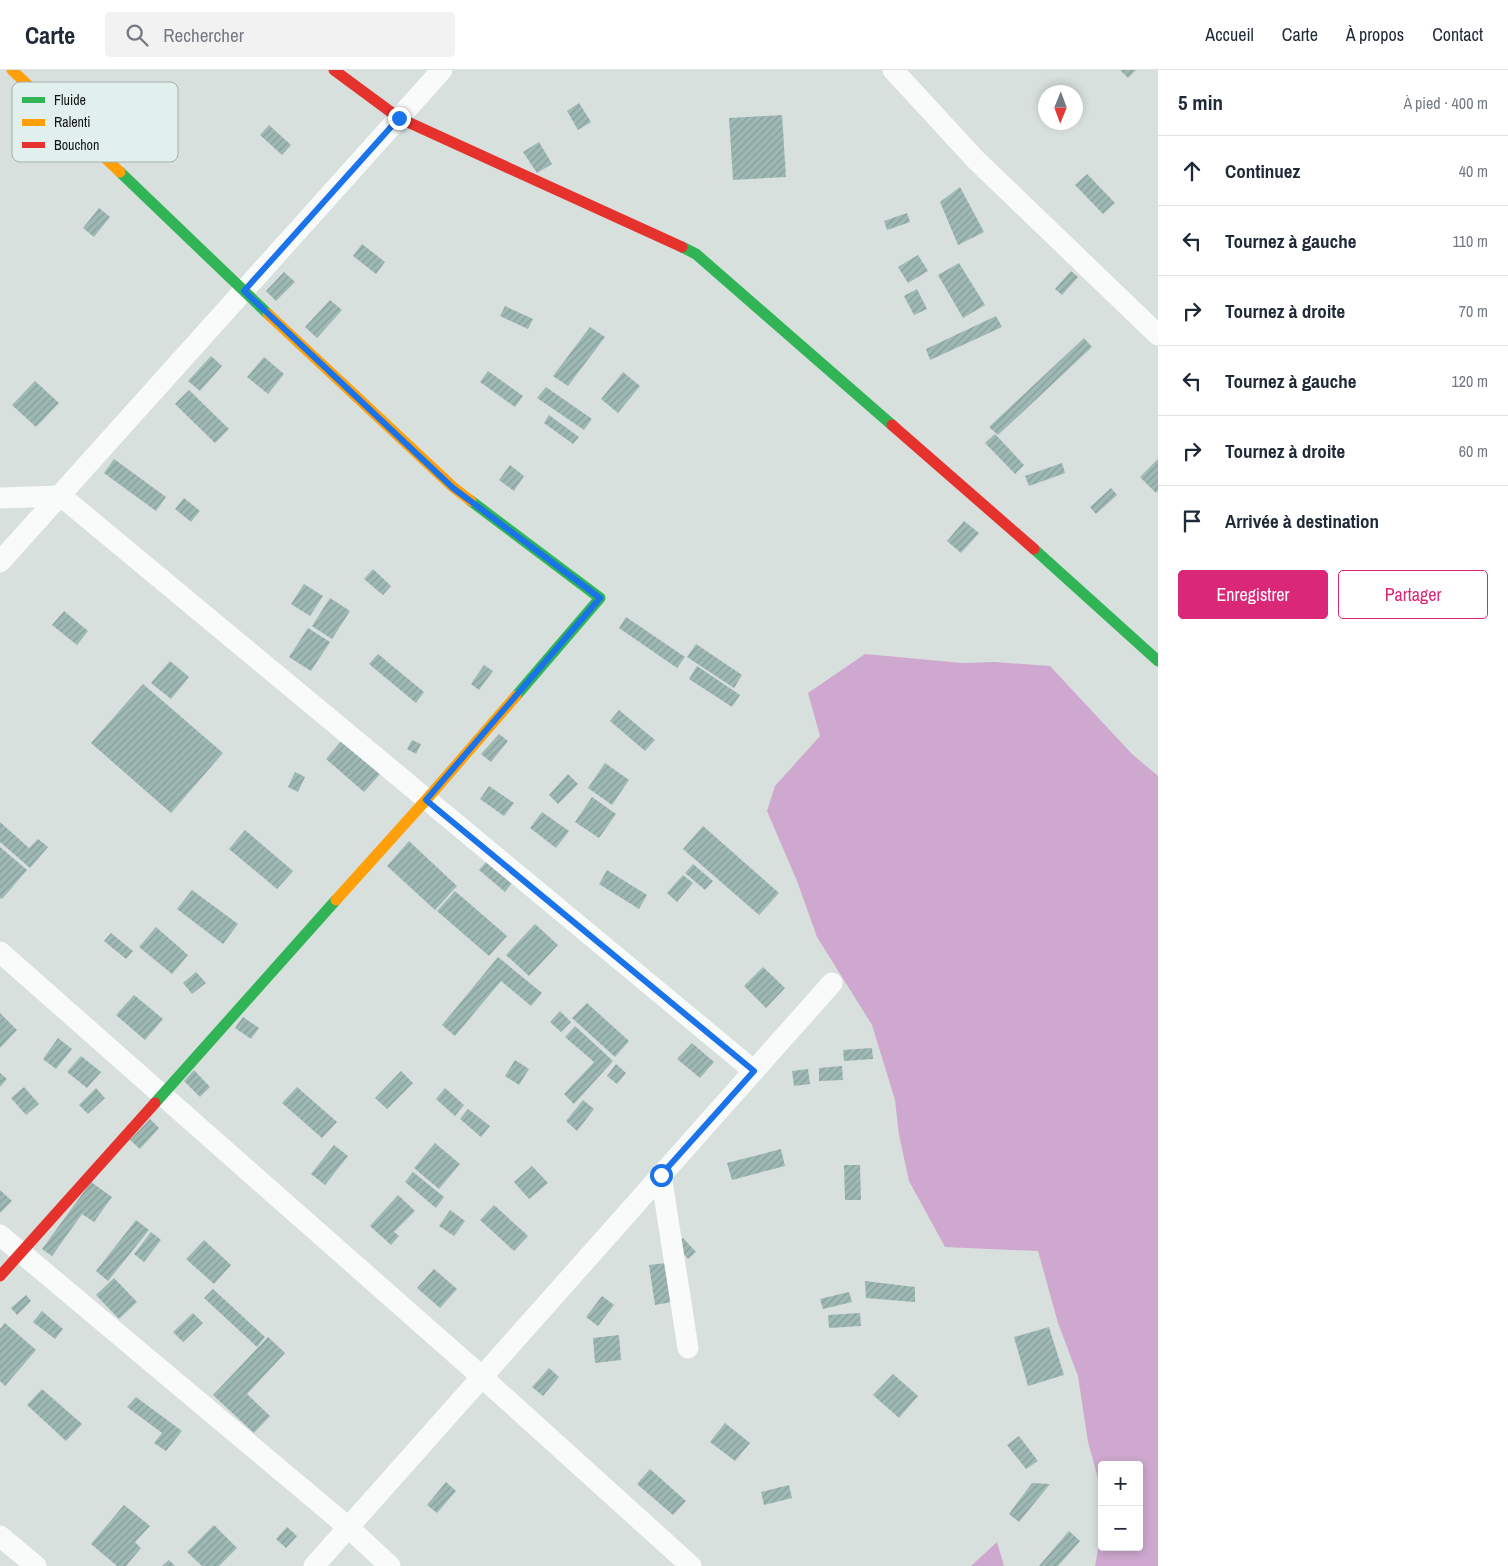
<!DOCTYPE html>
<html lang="fr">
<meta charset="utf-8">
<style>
body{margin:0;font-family:"Archivo Narrow",sans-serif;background:#f2f2f3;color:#1f2937}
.controls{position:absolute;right:15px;bottom:15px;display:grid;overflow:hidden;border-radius:5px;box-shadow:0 2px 8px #0003}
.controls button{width:45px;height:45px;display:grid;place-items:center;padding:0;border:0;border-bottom:1px solid #e0e1e3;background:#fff;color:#1f2937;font:25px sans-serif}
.compass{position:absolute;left:1038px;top:15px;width:45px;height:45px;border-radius:50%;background:#fff;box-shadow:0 2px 8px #0003;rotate:181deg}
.stop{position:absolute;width:15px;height:15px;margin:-11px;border:4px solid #1a73e8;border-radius:50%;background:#fff}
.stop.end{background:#1a73e8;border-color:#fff;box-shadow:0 1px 5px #0008}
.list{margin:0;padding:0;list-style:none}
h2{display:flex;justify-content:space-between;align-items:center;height:65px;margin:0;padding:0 20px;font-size:21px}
h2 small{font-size:16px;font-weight:400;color:#747a83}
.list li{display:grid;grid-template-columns:32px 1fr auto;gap:15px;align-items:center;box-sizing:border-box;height:70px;padding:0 20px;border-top:1px solid #e0e1e3}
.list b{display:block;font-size:19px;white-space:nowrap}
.list em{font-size:16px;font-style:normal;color:#747a83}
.actions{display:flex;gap:10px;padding:15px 20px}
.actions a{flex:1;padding:11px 0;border:1px solid #db2777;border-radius:5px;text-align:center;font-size:18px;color:#db2777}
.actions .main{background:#db2777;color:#fff}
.icon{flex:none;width:28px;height:28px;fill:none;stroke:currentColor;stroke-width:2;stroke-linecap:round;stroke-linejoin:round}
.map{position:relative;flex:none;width:1158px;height:1496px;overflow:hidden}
header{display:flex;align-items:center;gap:30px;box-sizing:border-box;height:70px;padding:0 25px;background:#fff;border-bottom:1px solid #e0e1e3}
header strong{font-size:24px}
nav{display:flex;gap:28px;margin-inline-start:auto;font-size:18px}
.search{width:350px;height:45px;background:#f2f2f3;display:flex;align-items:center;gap:12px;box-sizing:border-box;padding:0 18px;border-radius:5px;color:#747a83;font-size:19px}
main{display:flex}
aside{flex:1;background:#fff}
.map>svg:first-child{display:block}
</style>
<header>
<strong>Carte</strong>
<div class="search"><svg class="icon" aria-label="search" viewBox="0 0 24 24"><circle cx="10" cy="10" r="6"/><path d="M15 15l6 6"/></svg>Rechercher</div>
<nav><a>Accueil</a><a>Carte</a><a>À propos</a><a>Contact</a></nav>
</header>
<main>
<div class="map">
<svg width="1158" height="1496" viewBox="0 0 1158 1496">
<defs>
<pattern id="building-hatch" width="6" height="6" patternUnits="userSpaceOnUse" patternTransform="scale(1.25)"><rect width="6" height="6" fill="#9eb8b4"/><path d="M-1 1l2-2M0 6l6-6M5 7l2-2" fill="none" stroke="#879d9a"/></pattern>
</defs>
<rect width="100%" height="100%" fill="#d8e0de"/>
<g fill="#cea8cf">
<polygon points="865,584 962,593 994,592 1050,596 1132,684 1158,706 1158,1496 1095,1496 1102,1456 1102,1477 1139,1477 1139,1395 1102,1395 1102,1423 1088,1372 1078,1306 1058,1253 1038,1181 945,1177 909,1111 899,1065 895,1030 872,955 817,867 797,811 767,741 775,716 820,666 808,623"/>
<polygon points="997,1472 1004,1496 971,1496"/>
</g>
<g fill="url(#building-hatch)">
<polygon points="1120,0 1136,0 1128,8"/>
<polygon points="579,33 591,52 578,60 567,41"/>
<polygon points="782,45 786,107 733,110 729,48"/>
<polygon points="269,55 291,75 282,85 260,65"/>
<polygon points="539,72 552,94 537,103 523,82"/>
<polygon points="1087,104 1115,133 1103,144 1075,115"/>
<polygon points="960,117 984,162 958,175 940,132"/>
<polygon points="99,138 110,147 94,167 83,158"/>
<polygon points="907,143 910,152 887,160 884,151"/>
<polygon points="362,174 385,192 376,204 353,186"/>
<polygon points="918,185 928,201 908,213 898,197"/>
<polygon points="959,193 985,235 963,248 938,205"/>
<polygon points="1071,201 1078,207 1062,225 1055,219"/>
<polygon points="284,202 295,212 276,231 266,221"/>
<polygon points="917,219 927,239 914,245 904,226"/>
<polygon points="330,230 342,240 317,268 305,257"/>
<polygon points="505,236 533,249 528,259 500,246"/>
<polygon points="996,246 1002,257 930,290 926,279"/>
<polygon points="590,257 605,267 568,316 553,306"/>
<polygon points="1084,268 1092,277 998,365 989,357"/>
<polygon points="211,286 222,296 200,321 188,311"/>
<polygon points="264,287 284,304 268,324 247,307"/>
<polygon points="488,301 523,326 515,337 480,312"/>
<polygon points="623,302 640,316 618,343 601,329"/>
<polygon points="35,311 59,333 36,357 12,335"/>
<polygon points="546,317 592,349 584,360 537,328"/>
<polygon points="189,320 229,359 215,373 175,334"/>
<polygon points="549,345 579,367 573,374 544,353"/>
<polygon points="995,364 1024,395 1015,404 985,373"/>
<polygon points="114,389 166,427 156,441 104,403"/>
<polygon points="1158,389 1158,421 1156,423 1140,407"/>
<polygon points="1062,393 1065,403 1029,416 1025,406"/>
<polygon points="510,395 524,406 514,421 499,410"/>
<polygon points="1111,418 1117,425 1096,444 1090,437"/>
<polygon points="184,428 200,441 191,452 175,439"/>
<polygon points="964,451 979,463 961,483 947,471"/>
<polygon points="373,499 391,516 383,525 364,509"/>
<polygon points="304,514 323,526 310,546 291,534"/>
<polygon points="330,528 350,541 332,569 312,556"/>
<polygon points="64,541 88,561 77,575 52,555"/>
<polygon points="626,547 685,587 677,598 619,558"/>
<polygon points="308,558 330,572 311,601 289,587"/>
<polygon points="696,574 742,605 734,618 687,587"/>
<polygon points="378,584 424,622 416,633 369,594"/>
<polygon points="170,591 189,607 171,629 151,613"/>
<polygon points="484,595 493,601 479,620 471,614"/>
<polygon points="697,596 740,625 732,637 689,609"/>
<polygon points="143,614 223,683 171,743 91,673"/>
<polygon points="619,640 655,670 645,681 610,651"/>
<polygon points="499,664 508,671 491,692 481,684"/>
<polygon points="342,670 381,703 364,722 326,689"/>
<polygon points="412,670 421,674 416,684 407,679"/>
<polygon points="605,693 629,710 612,735 588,718"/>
<polygon points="295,702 305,707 298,722 288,717"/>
<polygon points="568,704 578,714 558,734 549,725"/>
<polygon points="489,716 514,733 504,746 480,729"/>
<polygon points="592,727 616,744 599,768 575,752"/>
<polygon points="542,742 569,761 556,778 530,758"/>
<polygon points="0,752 29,778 38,769 48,777 30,798 0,772"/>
<polygon points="703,756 779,823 759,845 683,779"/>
<polygon points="245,760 293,801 277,819 229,779"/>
<polygon points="409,771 457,816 435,840 387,796"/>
<polygon points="0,777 27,800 2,829 0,828"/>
<polygon points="486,792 512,813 505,822 479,800"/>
<polygon points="693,794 713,811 705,820 685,803"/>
<polygon points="607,800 647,825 639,839 599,814"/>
<polygon points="683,805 693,813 677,832 667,823"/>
<polygon points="192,820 238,854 223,874 177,839"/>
<polygon points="455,821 507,866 489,886 437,841"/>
<polygon points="535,854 558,875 529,906 506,885"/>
<polygon points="156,857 188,885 172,904 139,877"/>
<polygon points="111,863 133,881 126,889 104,871"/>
<polygon points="498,887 542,923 531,936 501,911 455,966 442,955"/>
<polygon points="763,897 785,918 766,938 744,916"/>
<polygon points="196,902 206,913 192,924 183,913"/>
<polygon points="134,925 163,949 145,970 116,945"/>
<polygon points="587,933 629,971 615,987 572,948"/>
<polygon points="560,941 571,952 561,962 550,952"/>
<polygon points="0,943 17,960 0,978"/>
<polygon points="243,947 259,958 251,969 235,958"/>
<polygon points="575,956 613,991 574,1034 564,1024 594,992 565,967"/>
<polygon points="58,968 72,979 56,999 43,989"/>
<polygon points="692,973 714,992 700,1008 677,989"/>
<polygon points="872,978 873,989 844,991 843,980"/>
<polygon points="81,986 101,1002 87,1018 67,1002"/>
<polygon points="515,990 529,999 519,1015 505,1006"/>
<polygon points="616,994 626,1003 617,1014 607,1006"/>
<polygon points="842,996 843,1010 819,1011 819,998"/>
<polygon points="808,999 810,1014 794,1016 792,1001"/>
<polygon points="194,1000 210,1017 200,1027 184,1011"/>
<polygon points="401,1001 413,1013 387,1039 375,1028"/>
<polygon points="0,1003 7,1009 0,1017"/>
<polygon points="24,1017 39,1034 26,1045 11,1028"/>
<polygon points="297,1017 337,1052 322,1068 282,1033"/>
<polygon points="96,1018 105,1028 88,1044 79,1035"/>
<polygon points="445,1018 464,1035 455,1046 436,1029"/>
<polygon points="583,1030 594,1039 577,1061 566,1051"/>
<polygon points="468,1039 490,1056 481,1067 460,1049"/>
<polygon points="150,1049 159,1058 140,1079 130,1070"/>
<polygon points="435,1073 460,1094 439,1119 414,1098"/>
<polygon points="334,1075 348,1086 325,1115 311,1104"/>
<polygon points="781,1079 785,1096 732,1110 727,1093"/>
<polygon points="844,1095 860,1095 861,1130 845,1130"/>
<polygon points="532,1096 548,1113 529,1129 514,1112"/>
<polygon points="413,1102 444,1127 436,1138 405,1112"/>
<polygon points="91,1112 112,1127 94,1152 82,1144 52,1186 42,1179"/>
<polygon points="0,1120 12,1131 0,1143"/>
<polygon points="398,1125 415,1141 394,1162 399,1166 391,1175 370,1156"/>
<polygon points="494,1135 528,1166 514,1181 480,1150"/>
<polygon points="450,1140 465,1151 454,1166 439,1156"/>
<polygon points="136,1150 149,1160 108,1211 96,1201"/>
<polygon points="151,1162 161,1170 144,1192 134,1184"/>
<polygon points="683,1168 696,1182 688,1189 676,1175"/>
<polygon points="204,1170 231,1195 214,1214 186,1189"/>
<polygon points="666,1193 672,1232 655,1235 649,1195"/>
<polygon points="434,1199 457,1219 440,1238 417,1218"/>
<polygon points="114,1208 137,1232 119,1249 96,1225"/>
<polygon points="865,1211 915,1217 915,1232 866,1228"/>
<polygon points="213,1219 265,1267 257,1277 204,1228"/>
<polygon points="849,1222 852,1232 823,1239 820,1229"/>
<polygon points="26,1225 31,1231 17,1245 11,1238"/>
<polygon points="602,1226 614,1235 598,1256 586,1247"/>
<polygon points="42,1241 63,1259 55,1269 33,1252"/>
<polygon points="193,1243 203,1253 183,1272 173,1262"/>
<polygon points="860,1243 861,1256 829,1258 828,1245"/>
<polygon points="5,1253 36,1280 5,1316 0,1311 0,1259"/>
<polygon points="1049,1257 1064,1305 1028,1316 1014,1267"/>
<polygon points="619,1265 621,1290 595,1293 593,1268"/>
<polygon points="268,1267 285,1283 247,1324 270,1346 254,1363 213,1325"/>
<polygon points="549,1298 559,1307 543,1326 532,1317"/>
<polygon points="893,1304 918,1326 899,1348 873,1325"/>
<polygon points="42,1319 82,1354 66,1371 27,1335"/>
<polygon points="136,1327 182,1361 166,1381 154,1373 162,1363 127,1337"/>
<polygon points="725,1353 750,1373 735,1391 710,1372"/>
<polygon points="1019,1366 1038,1391 1026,1399 1007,1375"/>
<polygon points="650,1399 686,1431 673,1445 637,1414"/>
<polygon points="446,1412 456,1421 437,1443 427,1435"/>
<polygon points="1032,1413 1050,1414 1019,1452 1009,1444"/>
<polygon points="789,1415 792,1428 764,1435 761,1422"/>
<polygon points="124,1435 150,1456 135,1472 141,1478 126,1496 117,1496 91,1474"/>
<polygon points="214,1455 237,1478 219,1496 202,1496 187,1482"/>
<polygon points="287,1457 297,1466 286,1478 276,1469"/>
<polygon points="1069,1461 1080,1471 1058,1496 1039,1496"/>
<polygon points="169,1490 175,1496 162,1496"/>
</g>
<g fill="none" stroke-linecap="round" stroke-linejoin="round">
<g stroke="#f9fafa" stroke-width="21">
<polyline points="893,0 976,90 1158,265"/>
<polyline points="0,428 61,426 754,1001"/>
<polyline points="0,492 442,0"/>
<polyline points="0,882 482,1307 691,1496"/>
<polyline points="661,1105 688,1278"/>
<polyline points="0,1165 348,1457 390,1496"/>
<polyline points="0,1466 36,1496"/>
<polyline points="314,1496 832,913"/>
</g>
<g stroke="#30b455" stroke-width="11">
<polyline points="120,102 268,244"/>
<polyline points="682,177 696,184 892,355"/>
<polyline points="471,431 600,528 516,626"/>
<polyline points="1034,479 1158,591"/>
<polyline points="155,1033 336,830"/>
</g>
<g stroke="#ff9f0a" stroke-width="11">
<polyline points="12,0 120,102"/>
<polyline points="268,244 453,417 471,431"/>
<polyline points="336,830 426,730 516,626"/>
</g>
<g stroke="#e5322d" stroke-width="11">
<polyline points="334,0 399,48 682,177"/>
<polyline points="892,355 1034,479"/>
<polyline points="0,1206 155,1033"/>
</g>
</g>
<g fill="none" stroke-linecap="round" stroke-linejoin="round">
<polyline stroke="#1a73e8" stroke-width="6" points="399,48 244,221 453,418 600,528 426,730 754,1001 661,1105"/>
</g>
<rect x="12" y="12" width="166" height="80" rx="8" fill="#e1f0ed" stroke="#a3afac" stroke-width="1"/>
<rect x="22" y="27" width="23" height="6" fill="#30b455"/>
<rect x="22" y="49" width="23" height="7" fill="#ff9f0a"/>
<rect x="22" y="72" width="23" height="6" fill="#e5322d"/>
<g font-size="14" fill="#111615">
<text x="54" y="35">Fluide</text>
<text x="54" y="57">Ralenti</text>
<text x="54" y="80">Bouchon</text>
</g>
</svg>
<div class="controls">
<button>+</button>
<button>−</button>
</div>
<svg class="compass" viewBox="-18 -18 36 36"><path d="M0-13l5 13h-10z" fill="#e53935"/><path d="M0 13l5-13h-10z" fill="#747a83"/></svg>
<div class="stop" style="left:661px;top:1105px"></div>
<div class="stop end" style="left:399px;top:48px"></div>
</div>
<aside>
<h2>5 min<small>À pied · 400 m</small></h2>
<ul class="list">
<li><svg class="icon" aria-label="ahead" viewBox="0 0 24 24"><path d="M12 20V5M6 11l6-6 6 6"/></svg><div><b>Continuez</b></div><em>40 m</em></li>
<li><svg class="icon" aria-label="left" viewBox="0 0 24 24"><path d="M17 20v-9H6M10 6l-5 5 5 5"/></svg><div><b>Tournez à gauche</b></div><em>110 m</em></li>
<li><svg class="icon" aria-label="right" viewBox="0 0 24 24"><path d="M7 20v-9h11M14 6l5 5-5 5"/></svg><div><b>Tournez à droite</b></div><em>70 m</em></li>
<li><svg class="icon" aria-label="left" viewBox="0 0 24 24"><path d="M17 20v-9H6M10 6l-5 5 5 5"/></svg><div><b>Tournez à gauche</b></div><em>120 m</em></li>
<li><svg class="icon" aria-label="right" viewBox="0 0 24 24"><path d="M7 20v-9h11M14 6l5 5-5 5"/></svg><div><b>Tournez à droite</b></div><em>60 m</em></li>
<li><svg class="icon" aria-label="arrive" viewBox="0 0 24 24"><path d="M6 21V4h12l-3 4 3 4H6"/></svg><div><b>Arrivée à destination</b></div></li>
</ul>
<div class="actions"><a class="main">Enregistrer</a><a>Partager</a></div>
</aside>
</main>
